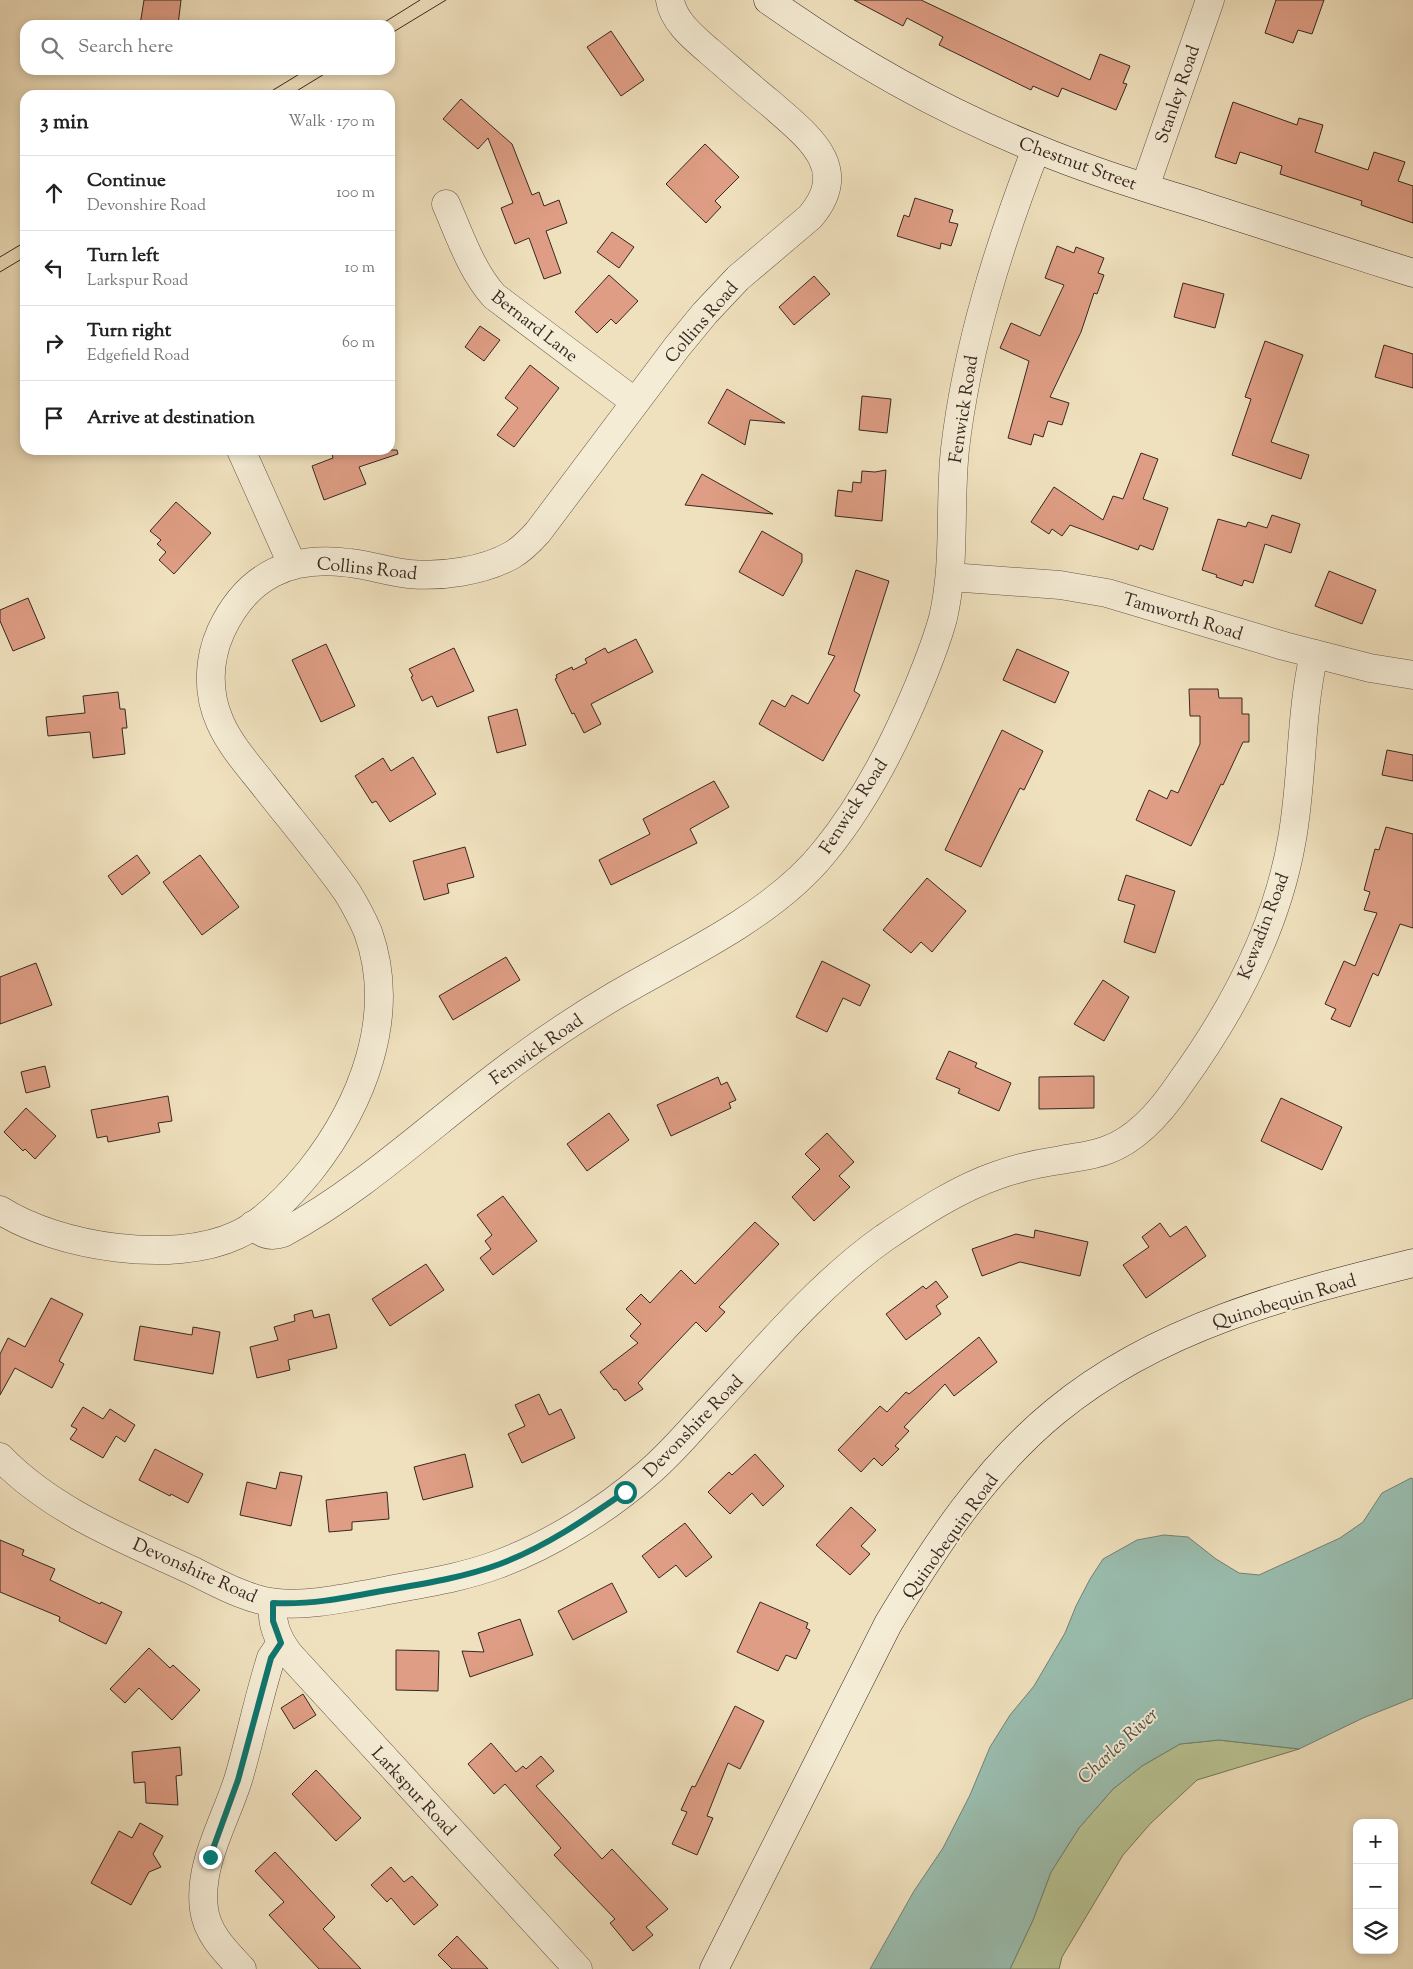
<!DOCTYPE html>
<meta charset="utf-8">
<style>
body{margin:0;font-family:"Sorts Mill Goudy",serif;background:#f2f2f2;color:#222}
.controls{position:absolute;right:15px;bottom:15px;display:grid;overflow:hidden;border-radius:10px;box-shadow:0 2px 8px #0003}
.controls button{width:45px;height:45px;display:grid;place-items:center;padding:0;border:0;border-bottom:1px solid #e0e0e0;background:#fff;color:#222;font:25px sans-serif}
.stop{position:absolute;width:15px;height:15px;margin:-11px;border:4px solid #0f766e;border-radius:50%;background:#fff}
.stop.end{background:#0f766e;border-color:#fff;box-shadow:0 1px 5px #0008}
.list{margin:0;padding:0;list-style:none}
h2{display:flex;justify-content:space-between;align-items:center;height:65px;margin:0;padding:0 20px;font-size:21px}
h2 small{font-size:16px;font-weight:400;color:#767676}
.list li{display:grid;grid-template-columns:32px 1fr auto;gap:15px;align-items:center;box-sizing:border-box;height:75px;padding:0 20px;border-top:1px solid #e0e0e0}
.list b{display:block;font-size:19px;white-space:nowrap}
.list p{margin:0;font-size:16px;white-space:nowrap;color:#767676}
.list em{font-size:16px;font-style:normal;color:#767676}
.icon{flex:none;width:28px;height:28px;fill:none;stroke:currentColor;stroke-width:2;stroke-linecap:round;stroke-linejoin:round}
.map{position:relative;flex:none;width:1413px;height:1969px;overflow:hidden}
.search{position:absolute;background:#fff;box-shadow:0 2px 8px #0003;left:20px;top:20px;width:375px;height:55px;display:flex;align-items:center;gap:12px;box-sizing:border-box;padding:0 18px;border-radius:15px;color:#767676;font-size:19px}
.panel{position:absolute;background:#fff;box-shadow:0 2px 8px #0003;left:20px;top:90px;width:375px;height:365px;border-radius:15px}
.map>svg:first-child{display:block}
</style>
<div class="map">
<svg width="1413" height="1969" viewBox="0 0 1413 1969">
<rect width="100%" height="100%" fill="#f0e1be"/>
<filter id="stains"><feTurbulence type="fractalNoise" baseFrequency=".004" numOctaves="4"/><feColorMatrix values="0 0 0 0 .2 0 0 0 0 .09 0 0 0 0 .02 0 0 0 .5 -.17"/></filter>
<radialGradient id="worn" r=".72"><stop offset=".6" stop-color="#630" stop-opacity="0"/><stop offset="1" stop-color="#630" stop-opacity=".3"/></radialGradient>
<polygon fill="#b8c393" stroke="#78765a" points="1219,1740 1299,1749 1197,1780 1151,1823 1123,1855 1062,1957 1059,1969 1010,1969 1033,1920 1051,1872 1079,1828 1113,1789 1142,1766 1180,1744"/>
<polygon fill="#9abeb0" stroke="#728277" points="1411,1478 1413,1479 1413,1698 1363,1718 1299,1749 1219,1740 1180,1744 1142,1766 1113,1789 1079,1828 1051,1872 1033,1920 1010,1969 870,1969 914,1891 943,1848 970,1795 990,1747 1010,1715 1034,1686 1065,1633 1076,1606 1090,1579 1103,1559 1137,1540 1164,1535 1188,1537 1216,1559 1239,1573 1259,1575 1340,1538 1363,1522 1382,1493"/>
<g fill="#de9d84" stroke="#372821">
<polygon points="144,0 181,0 178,25 140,25"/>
<polygon points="854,0 921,0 1090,80 1100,54 1130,66 1123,83 1127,84 1116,110 1062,88 1058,97 1033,86 1031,90 939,45 943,37 907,18 903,26"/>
<polygon points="1276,0 1324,0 1312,34 1298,30 1293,43 1265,33"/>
<polygon points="611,31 644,80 621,96 587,47"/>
<polygon points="461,99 512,144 532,195 539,192 544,206 559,200 567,223 546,231 561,273 544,279 529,238 515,244 501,208 513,203 488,138 478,149 443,119"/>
<polygon points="1233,102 1297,125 1299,118 1323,125 1315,152 1368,170 1374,152 1405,162 1398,181 1413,186 1413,223 1361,205 1362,201 1280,174 1282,166 1240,152 1236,164 1215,157"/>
<polygon points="705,144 739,177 715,201 721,207 706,223 666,184"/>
<polygon points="915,198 953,210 949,222 958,224 951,246 941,243 940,249 897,236 904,215 909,217"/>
<polygon points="612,232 634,247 619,268 597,252"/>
<polygon points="1057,246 1074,253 1076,247 1104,258 1098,273 1104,275 1097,294 1094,293 1081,332 1050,397 1069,403 1062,425 1048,421 1043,437 1034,434 1031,445 1008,438 1029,361 1000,348 1011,323 1040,336 1064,285 1045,278"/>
<polygon points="609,275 638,301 616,324 611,319 597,333 575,312"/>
<polygon points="814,276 830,294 794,325 779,307"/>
<polygon points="1183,283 1224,294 1215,328 1174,317"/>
<polygon points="480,326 500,340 484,361 465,347"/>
<polygon points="1265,341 1303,355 1271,442 1309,455 1301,479 1232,455 1251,399 1245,397"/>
<polygon points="1384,345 1413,354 1413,388 1375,377"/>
<polygon points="530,365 559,388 514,447 497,435 518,408 505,398"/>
<polygon points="727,389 785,423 750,420 745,445 708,423"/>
<polygon points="862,396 891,399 887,433 859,430"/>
<polygon points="331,450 397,450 398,454 359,467 366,484 324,500 312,466 333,458"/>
<polygon points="1141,453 1158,459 1143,499 1168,508 1153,550 1140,545 1138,550 1070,525 1062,536 1052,529 1049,534 1031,522 1054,487 1103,520 1113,496 1123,499"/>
<polygon points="886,470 882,521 835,516 838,490 852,492 853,482 861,483 862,471 875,472"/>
<polygon points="702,474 773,514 685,505"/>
<polygon points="176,502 211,533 174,574 159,560 166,552 157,544 161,540 150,531"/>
<polygon points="1272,515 1300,524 1291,553 1265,544 1253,583 1244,580 1242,586 1216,577 1217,575 1202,570 1218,519 1246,527 1248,522 1267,528"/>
<polygon points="762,531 802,554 802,562 783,596 739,572"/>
<polygon points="856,570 889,581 854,691 860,695 823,761 759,724 772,700 785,707 792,695 808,704 835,656 828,654"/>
<polygon points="1329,571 1376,590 1362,624 1315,606"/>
<polygon points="28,598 45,638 13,651 0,621 0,610"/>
<polygon points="636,639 653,672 591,704 601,724 584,733 574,713 572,714 555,679 557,678 556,675 572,667 573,670 587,663 585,659 605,648 608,653"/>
<polygon points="326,644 355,706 321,722 292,660"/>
<polygon points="454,648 474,691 437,707 432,696 422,701 411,677 413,676 409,669"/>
<polygon points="1017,649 1069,672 1055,703 1003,680"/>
<polygon points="1189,689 1218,689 1219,698 1242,698 1242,714 1249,714 1249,742 1243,742 1223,785 1221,784 1191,846 1136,820 1149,790 1167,799 1171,790 1178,793 1200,744 1200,716 1190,716"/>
<polygon points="118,692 120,709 125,709 127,728 122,728 125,754 93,758 90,732 48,736 46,717 85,713 83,696"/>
<polygon points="517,709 526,745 497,753 488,717"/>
<polygon points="1002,730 1043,751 1024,790 1020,788 981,867 945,850"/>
<polygon points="1387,750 1413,755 1413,781 1382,775"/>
<polygon points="413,757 436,794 390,822 376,801 372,803 355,776 383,758 391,771"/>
<polygon points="714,781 729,807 690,829 697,843 611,885 599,860 650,834 643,819"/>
<polygon points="1386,827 1413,834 1413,928 1400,924 1378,976 1373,973 1350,1027 1331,1019 1336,1009 1325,1004 1344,961 1355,966 1377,913 1364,910 1370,892 1364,890 1375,849 1379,850"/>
<polygon points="465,847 474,877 447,884 449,893 424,900 413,861"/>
<polygon points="137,855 150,873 122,895 108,876"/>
<polygon points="200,855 239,907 202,935 163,882"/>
<polygon points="1126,875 1175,891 1155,953 1124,942 1135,905 1118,900"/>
<polygon points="927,878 966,911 932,952 921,942 911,953 883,930"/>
<polygon points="506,957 520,980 453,1020 439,996"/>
<polygon points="822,961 870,985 860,1006 843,998 827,1032 796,1017"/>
<polygon points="36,963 52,1005 0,1024 0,977"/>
<polygon points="1103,980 1129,997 1104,1041 1074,1024"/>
<polygon points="949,1051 977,1063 975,1067 1011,1083 999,1111 958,1093 960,1089 936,1079"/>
<polygon points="45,1066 50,1087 26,1093 21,1072"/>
<polygon points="1094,1076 1094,1108 1039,1109 1039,1077"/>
<polygon points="718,1077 721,1085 727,1082 736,1100 729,1103 731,1108 671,1136 657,1105"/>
<polygon points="168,1096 172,1121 158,1123 160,1132 108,1142 107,1136 97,1138 91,1110"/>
<polygon points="1281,1098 1342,1127 1322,1170 1261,1141"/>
<polygon points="26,1108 56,1136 35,1159 25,1149 23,1151 4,1132"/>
<polygon points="609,1113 629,1140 587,1171 567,1144"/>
<polygon points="827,1133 854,1162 839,1176 850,1187 814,1221 792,1197 820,1169 805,1154"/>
<polygon points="503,1196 537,1241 493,1275 480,1258 491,1249 485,1241 492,1235 477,1215"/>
<polygon points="755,1222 779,1244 719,1307 725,1312 706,1332 696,1322 638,1383 643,1389 625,1401 616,1389 614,1390 600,1372 638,1343 630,1336 641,1324 626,1309 641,1294 650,1303 681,1270 695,1284"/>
<polygon points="1160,1223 1170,1237 1186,1226 1206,1256 1146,1298 1123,1265 1149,1247 1142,1237"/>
<polygon points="1035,1230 1088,1242 1080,1276 1020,1262 982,1276 972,1249 1016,1234 1034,1238"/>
<polygon points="426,1264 444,1290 390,1326 372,1299"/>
<polygon points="936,1281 948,1297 936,1306 941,1314 906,1340 886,1314 923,1286 926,1289"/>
<polygon points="51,1298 83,1314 59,1361 64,1364 52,1388 15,1368 0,1395 0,1354 8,1338 25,1347"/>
<polygon points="312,1310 314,1318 329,1314 337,1348 288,1360 290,1370 257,1378 250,1347 278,1340 274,1327 295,1321 294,1315"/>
<polygon points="140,1326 192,1335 193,1327 220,1332 213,1374 134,1360"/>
<polygon points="979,1337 997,1362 954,1396 945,1384 904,1427 909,1431 895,1446 899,1449 882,1466 874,1458 861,1472 838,1450 880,1406 887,1412 906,1392 909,1394"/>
<polygon points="539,1394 549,1415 561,1409 575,1438 522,1463 508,1434 525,1426 515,1405"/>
<polygon points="83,1407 103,1419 110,1409 135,1425 125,1442 116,1436 103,1458 70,1439 77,1429 71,1426"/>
<polygon points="155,1449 203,1474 188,1503 171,1494 170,1496 139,1480"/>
<polygon points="465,1454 473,1487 423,1500 414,1467"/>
<polygon points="755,1454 784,1486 763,1506 752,1493 730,1514 708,1492 729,1472 732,1475"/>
<polygon points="280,1472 302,1476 291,1526 240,1515 247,1482 276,1489"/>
<polygon points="387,1492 389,1519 352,1522 352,1530 329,1532 326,1500"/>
<polygon points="851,1507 876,1530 861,1546 870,1554 850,1575 816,1545"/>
<polygon points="685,1523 712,1557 686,1577 676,1565 659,1578 642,1556"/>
<polygon points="0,1540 24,1550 22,1555 55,1569 50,1580 100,1604 101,1602 122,1612 106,1644 59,1621 60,1617 0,1592"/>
<polygon points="612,1583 627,1612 573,1640 558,1611"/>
<polygon points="760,1602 808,1623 806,1628 810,1630 796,1659 786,1655 778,1671 737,1652"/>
<polygon points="520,1619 533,1655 470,1677 462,1651 484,1652 478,1633"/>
<polygon points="149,1648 170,1668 173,1665 200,1690 172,1720 139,1688 125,1703 110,1689"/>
<polygon points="396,1650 439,1651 438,1691 396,1690"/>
<polygon points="303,1694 316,1715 294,1729 281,1708"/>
<polygon points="735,1706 764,1721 740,1769 728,1763 707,1816 713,1818 697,1855 672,1844 687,1812 681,1810 692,1786 695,1787"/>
<polygon points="491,1743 516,1772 523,1766 526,1769 541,1756 554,1771 536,1786 602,1859 612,1849 668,1909 646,1927 653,1935 633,1951 610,1923 615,1919 554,1855 561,1848 505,1784 494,1794 468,1764"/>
<polygon points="180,1747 182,1775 176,1776 178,1805 146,1803 145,1782 134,1783 132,1752"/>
<polygon points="316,1770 361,1818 336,1841 292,1794"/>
<polygon points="140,1823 163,1836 153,1854 161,1867 149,1872 131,1905 91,1883 119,1831 132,1838"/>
<polygon points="275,1852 335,1917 323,1929 361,1969 319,1969 269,1915 284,1902 255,1871"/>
<polygon points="391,1867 404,1882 412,1876 438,1905 414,1925 391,1898 387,1902 371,1885"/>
<polygon points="457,1936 488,1969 452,1969 438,1955"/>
</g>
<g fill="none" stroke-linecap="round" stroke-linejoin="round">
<defs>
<g id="street">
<polyline points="1145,187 1210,0"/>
<path d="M446,204C460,236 471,270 494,296L635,402"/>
<polyline points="241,450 292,564"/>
<polyline points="950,577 1060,585 1107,593 1284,646 1370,668 1413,675"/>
<path d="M0,1210C58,1247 173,1265 237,1235C265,1222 290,1195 310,1171C362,1105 398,1016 368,932C362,918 355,905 347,892C321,855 291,820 263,784C248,765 230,745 220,722C207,693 208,660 221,631C247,575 290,555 350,563C370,565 389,572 409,574C442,577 484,571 512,555C522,549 530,541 538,532L677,347L705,313L738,278L810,217C853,167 806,135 770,103C749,86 729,68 709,51C694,38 673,21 670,0"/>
<path d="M253,1225C262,1235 271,1237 283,1233C370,1186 441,1115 522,1057C552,1035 584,1014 616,995C657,971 700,950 740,924C771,904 802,880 825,851C865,802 895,743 919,685C928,663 937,641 943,618C956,562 949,505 955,449C967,346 999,245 1036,149"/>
<path d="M0,1457C52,1511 124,1539 191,1570C218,1583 247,1600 277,1603C311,1606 345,1598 379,1592C418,1584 458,1579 496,1565C549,1546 606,1510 647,1474C666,1458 683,1439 699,1421C756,1360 816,1286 884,1238C920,1214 957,1189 998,1175C1018,1168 1040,1163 1061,1160C1076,1157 1092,1156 1107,1150C1138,1139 1163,1109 1181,1082C1233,1010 1277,927 1292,839C1303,777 1300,715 1314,654"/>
<path d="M273,1603C271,1623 277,1638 289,1654L578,1969"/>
<path d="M242,1969C226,1952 207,1934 204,1909C198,1865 225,1821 238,1780C250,1740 258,1699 271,1658L281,1643"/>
</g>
<g id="secondary">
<path d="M768,0C851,59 941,110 1035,148C1090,171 1147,188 1204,206C1273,228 1343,251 1413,273"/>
<path d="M714,1969L888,1624C934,1547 986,1468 1056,1411C1158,1327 1288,1294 1413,1263"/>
</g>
</defs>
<use href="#street" stroke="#655648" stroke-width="29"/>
<use href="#secondary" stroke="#372821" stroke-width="29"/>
<use href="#street" stroke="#f5ecd5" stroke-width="28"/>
<use href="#secondary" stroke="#f5ecd5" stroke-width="28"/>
<g stroke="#372821" stroke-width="1">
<polyline points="380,25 420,0"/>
<polyline points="390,34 446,0"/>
<polyline points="265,95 306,70"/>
<polyline points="290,95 331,70"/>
<polyline points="0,257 25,242"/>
<polyline points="0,272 25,257"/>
</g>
</g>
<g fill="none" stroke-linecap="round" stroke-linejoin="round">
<path stroke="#0f766e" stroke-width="6" d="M210,1857L238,1780L271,1658L281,1643L273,1621V1603C310,1605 345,1598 382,1591C422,1584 462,1578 500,1564C545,1547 586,1519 625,1492"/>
</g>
<g text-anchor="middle" stroke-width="4" stroke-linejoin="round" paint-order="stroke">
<g font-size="18" fill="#372821" stroke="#f5ecd5">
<text transform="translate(1177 94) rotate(-71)" y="6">Stanley Road</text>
<text transform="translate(1078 163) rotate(20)" y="6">Chestnut Street</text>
<text transform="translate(701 322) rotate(-49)" y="6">Collins Road</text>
<text transform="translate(535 326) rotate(38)" y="6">Bernard Lane</text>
<text transform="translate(963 409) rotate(-81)" y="6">Fenwick Road</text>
<text transform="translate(367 568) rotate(6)" y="6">Collins Road</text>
<text transform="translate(1183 616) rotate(17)" y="6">Tamworth Road</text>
<text transform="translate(853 806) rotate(-57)" y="6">Fenwick Road</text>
<text transform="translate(1263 926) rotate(-69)" y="6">Kewadin Road</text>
<text transform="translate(536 1049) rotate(-35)" y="6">Fenwick Road</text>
<text transform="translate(1284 1301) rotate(-17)" y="6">Quinobequin Road</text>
<text transform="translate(693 1426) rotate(-46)" y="6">Devonshire Road</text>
<text transform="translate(950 1536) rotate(-54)" y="6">Quinobequin Road</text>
<text transform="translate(195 1570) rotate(24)" y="6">Devonshire Road</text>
<text transform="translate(414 1791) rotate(47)" y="6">Larkspur Road</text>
</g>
<g font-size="19" font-style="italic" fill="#504e45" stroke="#f5ecd5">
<text transform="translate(1117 1745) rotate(-43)" y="7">Charles River</text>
</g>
</g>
<rect width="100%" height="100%" filter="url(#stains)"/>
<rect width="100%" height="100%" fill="url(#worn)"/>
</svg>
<div class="controls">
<button>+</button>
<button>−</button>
<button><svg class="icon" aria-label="layers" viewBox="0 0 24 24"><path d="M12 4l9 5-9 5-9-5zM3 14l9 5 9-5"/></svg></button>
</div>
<div class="stop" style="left:625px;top:1492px"></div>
<div class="stop end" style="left:210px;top:1857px"></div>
<div class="search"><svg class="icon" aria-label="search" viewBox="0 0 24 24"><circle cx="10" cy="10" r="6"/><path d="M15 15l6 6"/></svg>Search here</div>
<section class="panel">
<h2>3 min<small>Walk · 170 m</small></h2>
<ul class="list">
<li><svg class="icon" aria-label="ahead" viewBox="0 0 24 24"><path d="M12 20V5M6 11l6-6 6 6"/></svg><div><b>Continue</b><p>Devonshire Road</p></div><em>100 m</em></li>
<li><svg class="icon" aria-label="left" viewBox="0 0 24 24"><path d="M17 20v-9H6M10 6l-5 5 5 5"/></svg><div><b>Turn left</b><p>Larkspur Road</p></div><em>10 m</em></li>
<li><svg class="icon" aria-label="right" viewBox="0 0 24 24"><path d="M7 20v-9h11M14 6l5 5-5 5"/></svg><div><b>Turn right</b><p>Edgefield Road</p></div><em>60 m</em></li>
<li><svg class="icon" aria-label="arrive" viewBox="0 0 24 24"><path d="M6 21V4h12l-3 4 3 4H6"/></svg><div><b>Arrive at destination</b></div></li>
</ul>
</section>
</div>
